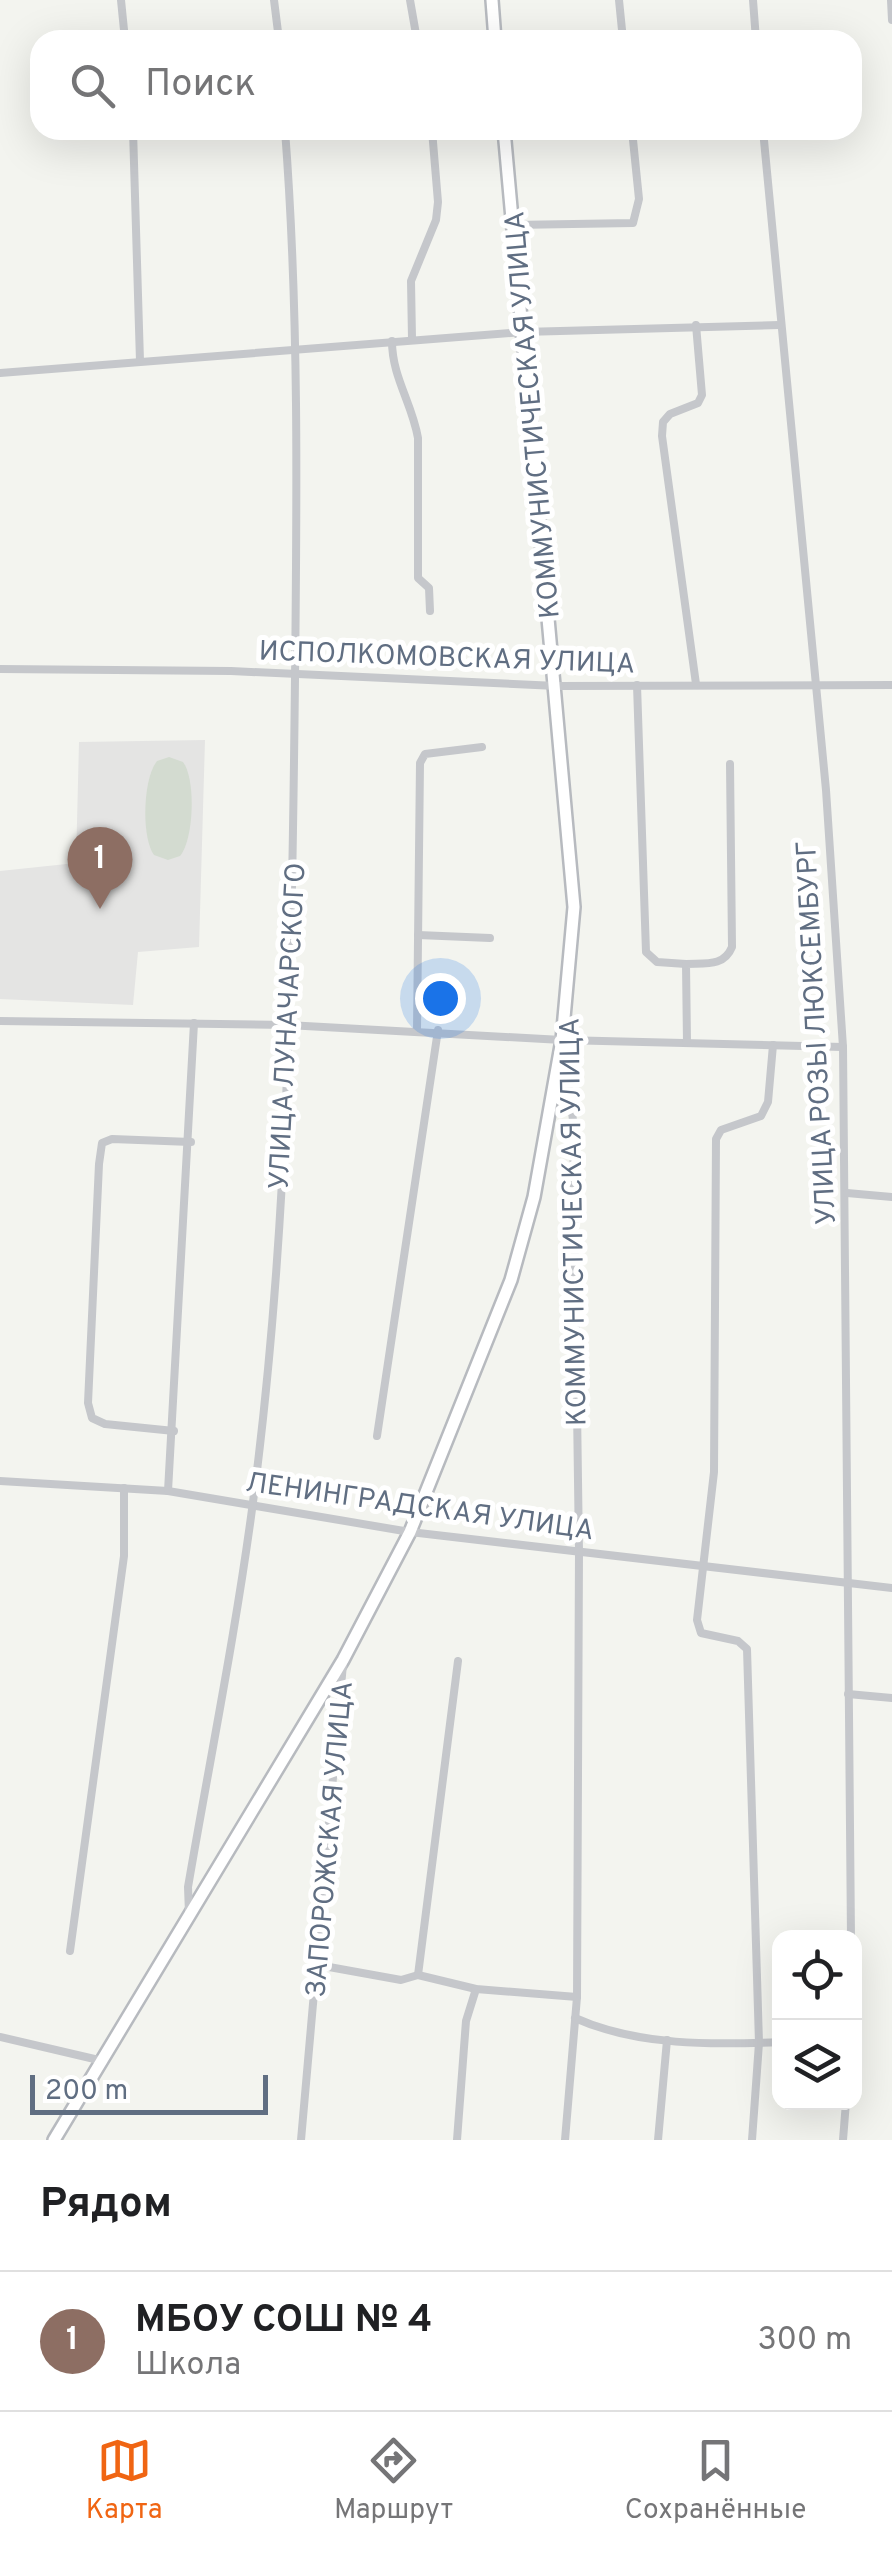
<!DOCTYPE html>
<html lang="ru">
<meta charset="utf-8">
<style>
body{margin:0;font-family:Overpass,sans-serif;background:#f6f6f6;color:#202124}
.controls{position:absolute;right:30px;bottom:30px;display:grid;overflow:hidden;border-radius:20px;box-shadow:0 10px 40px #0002}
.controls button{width:90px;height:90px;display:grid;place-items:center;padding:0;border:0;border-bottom:2px solid #e0e0e0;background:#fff;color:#202124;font:50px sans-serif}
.scale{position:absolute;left:30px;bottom:25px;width:238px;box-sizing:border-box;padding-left:10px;border:5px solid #606e82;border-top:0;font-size:28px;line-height:35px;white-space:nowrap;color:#606e82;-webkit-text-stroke:8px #fff;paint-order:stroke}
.you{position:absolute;left:440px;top:998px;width:35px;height:35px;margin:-25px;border:8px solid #fff;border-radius:50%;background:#1a73e8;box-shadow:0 0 0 15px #1a73e833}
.badge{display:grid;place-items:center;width:65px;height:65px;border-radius:50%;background:#f06513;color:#fff;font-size:32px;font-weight:700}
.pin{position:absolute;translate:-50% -82px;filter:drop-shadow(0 2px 5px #0008)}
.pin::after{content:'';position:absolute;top:52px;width:35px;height:30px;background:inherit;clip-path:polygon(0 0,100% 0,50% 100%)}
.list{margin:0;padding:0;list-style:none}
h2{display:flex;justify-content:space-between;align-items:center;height:130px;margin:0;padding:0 40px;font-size:42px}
h2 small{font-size:32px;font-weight:400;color:#757577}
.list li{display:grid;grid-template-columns:65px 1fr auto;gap:30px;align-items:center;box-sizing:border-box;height:140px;padding:0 40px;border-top:2px solid #e0e0e0}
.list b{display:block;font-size:38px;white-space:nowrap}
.list p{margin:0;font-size:32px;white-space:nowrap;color:#757577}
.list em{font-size:32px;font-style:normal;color:#757577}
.icon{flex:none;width:55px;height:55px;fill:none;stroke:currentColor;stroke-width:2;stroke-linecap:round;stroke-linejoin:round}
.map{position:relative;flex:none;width:892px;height:2140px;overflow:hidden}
.search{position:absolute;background:#fff;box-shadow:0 10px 40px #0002;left:30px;right:30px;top:30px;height:110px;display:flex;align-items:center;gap:25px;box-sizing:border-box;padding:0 35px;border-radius:30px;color:#757577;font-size:38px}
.sheet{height:270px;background:#fff}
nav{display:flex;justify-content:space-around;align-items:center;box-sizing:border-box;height:140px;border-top:2px solid #e0e0e0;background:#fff;font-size:28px;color:#757577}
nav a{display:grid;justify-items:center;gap:5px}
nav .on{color:#f06513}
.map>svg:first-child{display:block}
</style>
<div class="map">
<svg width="892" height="2140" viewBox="0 0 892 2140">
<rect width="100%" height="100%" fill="#f3f4ef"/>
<polygon fill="#e4e4e3" points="205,740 199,947 138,952 133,1005 0,999 0,871 76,863 79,742"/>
<path fill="#d3dbd0" d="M169,757L183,762C196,779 194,839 180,856L168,860L154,855C141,837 143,778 157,761Z"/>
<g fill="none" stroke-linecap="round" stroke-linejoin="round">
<defs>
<g id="secondary">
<polyline points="492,0 495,40"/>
<polyline points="54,2140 343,1660 410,1532 511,1280 534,1197 562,1040 574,907 504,130"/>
</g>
</defs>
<use href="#secondary" stroke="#b7babf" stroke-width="16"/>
<g stroke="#c5c7cb" stroke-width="8">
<polyline points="121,0 125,40"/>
<polyline points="274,0 279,40"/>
<polyline points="410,0 417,40"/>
<polyline points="619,0 623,40"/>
<polyline points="753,0 756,40"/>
<polyline points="891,0 892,20"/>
<polyline points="133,130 140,361"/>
<polyline points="763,130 826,790 843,1047 851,1938"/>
<polyline points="513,225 633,223 639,199 632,130"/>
<polyline points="412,339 411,281 436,220 438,202 432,130"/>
<path d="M392,341C392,377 412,403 418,438V578L429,588L430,611"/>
<polyline points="0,373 523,332 779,325"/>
<polyline points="0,669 231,671 557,686 892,685"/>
<polyline points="696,684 662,436 663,422 670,414 698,403 702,395 696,325"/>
<polyline points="637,685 646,952 657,962 686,964"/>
<polyline points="418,935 490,938"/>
<polyline points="0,1021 287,1025 562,1040 843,1047"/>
<polyline points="417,1030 420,763 425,754 482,747"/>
<path d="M687,1043L686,964C705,963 724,967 732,947L730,764"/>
<polyline points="563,1044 573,1120 579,1552 577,1997 565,2140"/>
<polyline points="847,1193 892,1197"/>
<polyline points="174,1431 105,1424 92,1418 88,1403 99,1164 102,1143 112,1139 191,1142"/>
<polyline points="377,1436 438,1030"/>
<polyline points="0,1481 168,1491 410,1532 892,1588"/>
<polyline points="168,1491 194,1023"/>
<polyline points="848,1694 892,1698"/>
<path d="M189,1913L188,1887C210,1759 236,1631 253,1502C289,1230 292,953 295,679C297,496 299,312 285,130"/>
<polyline points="70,1951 124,1556 124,1488"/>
<polyline points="318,1965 401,1980 418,1975 476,1989 577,1997"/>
<polyline points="418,1975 458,1661"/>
<path d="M575,2018C637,2046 713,2045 780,2042"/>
<polyline points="0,2037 103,2061"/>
<polyline points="301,2140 343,1664"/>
<polyline points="457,2140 466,2021 476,1989"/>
<polyline points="658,2140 667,2040"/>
<polyline points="752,2140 759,2043 747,1649 738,1641 701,1633 697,1620 714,1472 716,1139 721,1130 761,1116 768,1102 773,1045"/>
<polyline points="843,2140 846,2102"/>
</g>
<use href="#secondary" stroke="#fff" stroke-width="11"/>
</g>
<g text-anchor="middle" stroke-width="10" stroke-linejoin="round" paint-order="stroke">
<g font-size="28" fill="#606e82" stroke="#fff">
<text transform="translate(531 415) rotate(-95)" y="10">КОММУНИСТИЧЕСКАЯ УЛИЦА</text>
<text transform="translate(447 656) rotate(2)" y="10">ИСПОЛКОМОВСКАЯ УЛИЦА</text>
<text transform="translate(286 1026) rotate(-87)" y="10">УЛИЦА ЛУНАЧАРСКОГО</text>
<text transform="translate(815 1033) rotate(-93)" y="10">УЛИЦА РОЗЫ ЛЮКСЕМБУРГ</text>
<text transform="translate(572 1222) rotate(-91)" y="10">КОММУНИСТИЧЕСКАЯ УЛИЦА</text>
<text transform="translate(420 1505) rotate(8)" y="10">ЛЕНИНГРАДСКАЯ УЛИЦА</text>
<text transform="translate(328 1839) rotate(-85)" y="10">ЗАПОРОЖСКАЯ УЛИЦА</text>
</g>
</g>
</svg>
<div class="controls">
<button><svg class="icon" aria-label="locate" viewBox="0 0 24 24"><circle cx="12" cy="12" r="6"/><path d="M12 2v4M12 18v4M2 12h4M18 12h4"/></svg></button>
<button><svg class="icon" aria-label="layers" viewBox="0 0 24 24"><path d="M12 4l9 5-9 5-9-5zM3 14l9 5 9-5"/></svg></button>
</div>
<div class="scale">200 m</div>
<div class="you"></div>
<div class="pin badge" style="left:100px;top:909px;background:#8d6e63">1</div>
<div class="search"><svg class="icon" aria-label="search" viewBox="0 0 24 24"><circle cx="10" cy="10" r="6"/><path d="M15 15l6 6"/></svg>Поиск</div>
</div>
<section class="sheet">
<h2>Рядом<small></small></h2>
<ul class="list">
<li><span class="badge" style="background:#8d6e63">1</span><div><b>МБОУ СОШ № 4</b><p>Школа</p></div><em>300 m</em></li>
</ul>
</section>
<nav>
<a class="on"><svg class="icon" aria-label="map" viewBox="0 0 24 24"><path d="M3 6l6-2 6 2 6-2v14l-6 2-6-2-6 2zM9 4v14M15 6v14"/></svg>Карта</a>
<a><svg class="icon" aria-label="directions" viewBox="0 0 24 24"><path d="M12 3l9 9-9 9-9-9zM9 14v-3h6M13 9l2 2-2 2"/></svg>Маршрут</a>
<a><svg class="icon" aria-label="saved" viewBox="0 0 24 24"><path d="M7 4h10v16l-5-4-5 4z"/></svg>Сохранённые</a>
</nav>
